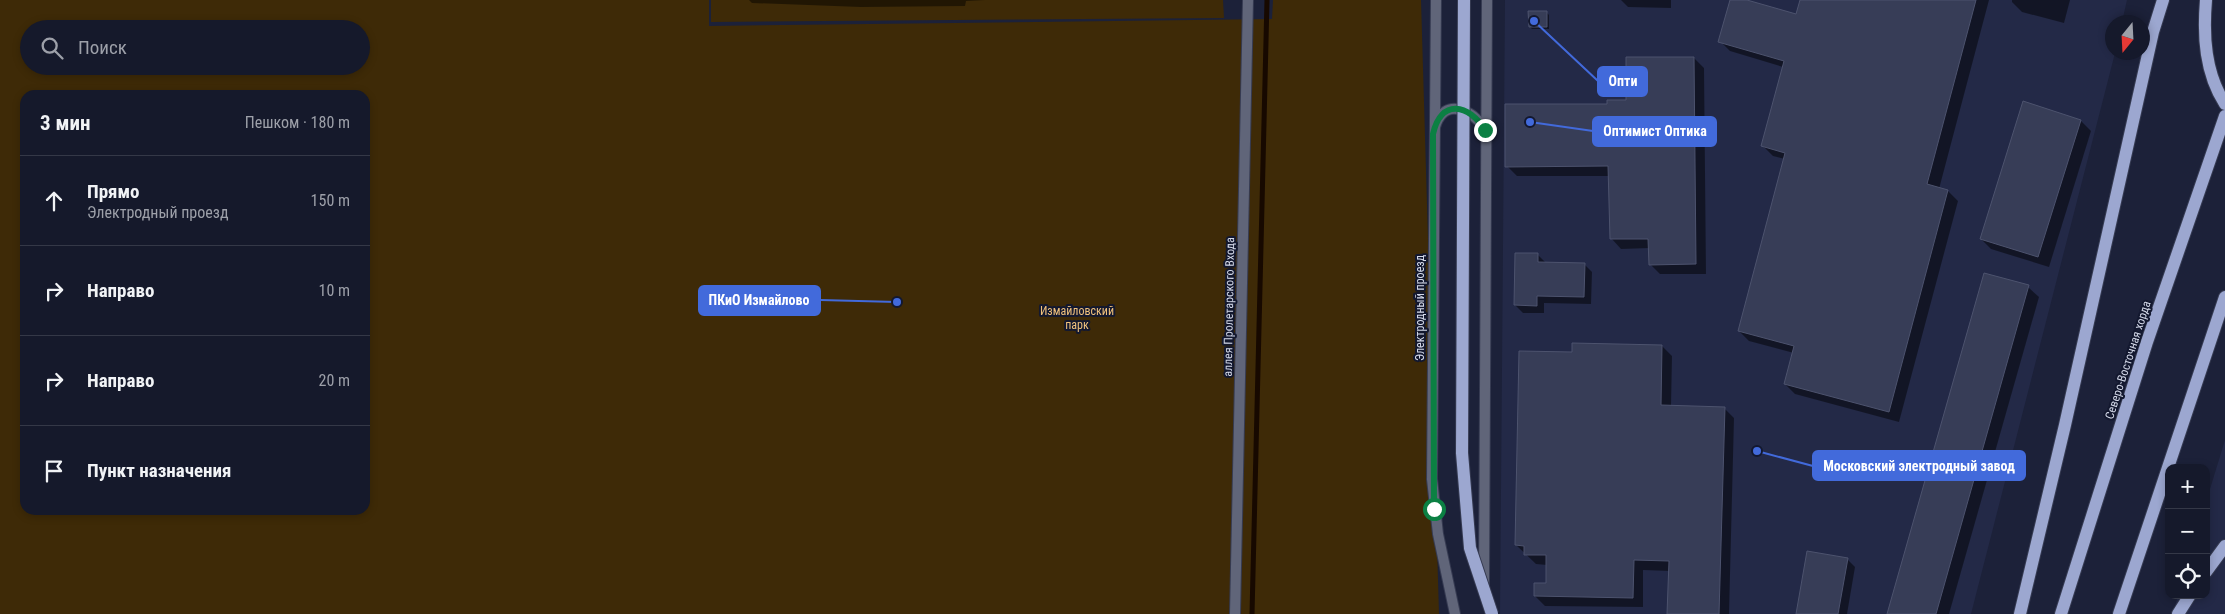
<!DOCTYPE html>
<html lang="ru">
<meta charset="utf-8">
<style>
body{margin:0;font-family:"Roboto Condensed",sans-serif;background:#222637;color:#f1f3f6}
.controls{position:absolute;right:15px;bottom:15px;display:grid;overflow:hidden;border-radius:10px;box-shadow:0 2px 8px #0003}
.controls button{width:45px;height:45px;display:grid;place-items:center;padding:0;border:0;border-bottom:1px solid #343847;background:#15192b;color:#f1f3f6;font:25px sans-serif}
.compass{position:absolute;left:2105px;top:15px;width:45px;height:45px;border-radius:50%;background:#15192b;box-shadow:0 2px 8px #0003;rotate:198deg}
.stop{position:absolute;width:15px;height:15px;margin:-11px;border:4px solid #0b8043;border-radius:50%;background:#fff}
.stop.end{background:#0b8043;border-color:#fff;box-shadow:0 1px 5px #0008}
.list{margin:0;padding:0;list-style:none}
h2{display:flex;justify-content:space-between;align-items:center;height:65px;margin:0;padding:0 20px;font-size:21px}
h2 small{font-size:16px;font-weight:400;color:#9da0a9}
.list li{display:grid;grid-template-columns:32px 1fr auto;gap:15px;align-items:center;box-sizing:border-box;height:90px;padding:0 20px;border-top:1px solid #343847}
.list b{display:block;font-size:19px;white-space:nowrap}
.list p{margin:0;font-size:16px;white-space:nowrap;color:#9da0a9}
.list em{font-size:16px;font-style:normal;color:#9da0a9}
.icon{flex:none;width:28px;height:28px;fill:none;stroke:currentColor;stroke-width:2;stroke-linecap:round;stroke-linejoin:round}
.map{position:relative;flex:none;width:2225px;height:614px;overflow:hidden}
.search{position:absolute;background:#15192b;box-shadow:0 2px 8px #0003;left:20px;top:20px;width:350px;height:55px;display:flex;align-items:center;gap:12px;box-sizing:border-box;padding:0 18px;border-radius:28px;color:#9da0a9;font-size:19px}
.panel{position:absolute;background:#15192b;box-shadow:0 2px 8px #0003;left:20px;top:90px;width:350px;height:425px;border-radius:15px}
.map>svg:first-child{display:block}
</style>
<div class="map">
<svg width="2225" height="614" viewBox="0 0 2225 614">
<rect width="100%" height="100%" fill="#1c2139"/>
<g fill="#232947">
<polygon points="1505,0 2127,0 2122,22 2112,22 2112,52 2115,53 1971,614 1500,614"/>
<polygon points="2225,440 2225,614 2173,614 2178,595 2206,595 2206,502"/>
</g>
<g fill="#3e2a07" fill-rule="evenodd">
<path d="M0,0H709V26L1272,19L1273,0H1421L1439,614H0ZM29,29H361V66H29ZM25,95H365V510H25Z"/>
<polygon points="711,0 1223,0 1224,18 711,22"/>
</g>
<g fill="#0007">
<polygon points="749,0 985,0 966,1 965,6 861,7 752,3"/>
<polygon points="1621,0 1671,0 1671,8 1628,7"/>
<polygon points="1732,0 1742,0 1797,16 1801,0 1989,0 1939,189 1948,191 1958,201 1899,422 1795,394 1785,384 1794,353 1749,341 1739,331 1785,159 1773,156 1763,146 1783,67 1730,51 1720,41"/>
<polygon points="2012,0 2070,0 2064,23 2022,12 2012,2"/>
<polygon points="1546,12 1549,15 1549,29 1532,29 1530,27"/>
<polygon points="1694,58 1704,68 1706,274 1660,274 1650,264 1650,248 1621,249 1611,238 1610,176 1517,176 1507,166 1609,105 1627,101"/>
<polygon points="2081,121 2091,131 2049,267 1991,249 1981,239"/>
<polygon points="1538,255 1546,263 1584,264 1592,272 1591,304 1544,303 1544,313 1523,313 1515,305"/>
<polygon points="2028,287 2039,297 1949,614 1888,614"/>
<polygon points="1662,346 1672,356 1671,406 1724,408 1734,418 1729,614 1669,614 1670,571 1643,570 1643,607 1545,606 1535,596 1547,585 1547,565 1536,564 1516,545 1573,353"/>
<polygon points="1848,560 1855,567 1847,614 1797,614"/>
</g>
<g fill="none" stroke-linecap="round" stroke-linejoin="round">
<polyline stroke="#170900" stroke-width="5" points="1252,614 1267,0"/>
</g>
<g fill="#373d57" stroke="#4d536e">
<polygon points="1730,0 1747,0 1796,14 1800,0 1976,0 1927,184 1948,190 1889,412 1784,384 1794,346 1738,331 1785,153 1761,146 1784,61 1718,42"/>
<polygon points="1528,11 1547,11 1547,27 1529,27"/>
<polygon points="1626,57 1694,57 1696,264 1649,265 1648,239 1610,239 1608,166 1505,167 1505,104 1607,104 1607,100 1626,100"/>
<polygon points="2023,101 2081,120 2038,257 1980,239"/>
<polygon points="1515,253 1538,253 1538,262 1585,263 1584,297 1537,296 1537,306 1514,305"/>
<polygon points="1984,273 2029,285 1936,614 1887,614"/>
<polygon points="1572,343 1662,345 1661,405 1725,407 1719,614 1667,614 1669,561 1634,560 1633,598 1534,596 1534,583 1546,583 1546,555 1524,555 1524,546 1515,545 1519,351 1572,352"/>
<polygon points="1807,551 1848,558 1838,614 1796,614"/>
</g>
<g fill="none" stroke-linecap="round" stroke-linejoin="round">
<defs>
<polyline id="pedestrian" points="1235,614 1248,0"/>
<g id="tertiary">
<polyline points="1436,0 1432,479 1438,534 1455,614"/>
<path d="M1435,127C1444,96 1473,110 1485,129"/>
<polyline points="1484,583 1487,0"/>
</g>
<g id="primary">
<path d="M2206,0C2203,36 2205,73 2225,104"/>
<polyline points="2206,572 2225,546"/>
<polyline points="2020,614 2065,425 2153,32 2163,0"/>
<polyline points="2061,614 2147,342 2225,116"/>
<polyline points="2119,614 2225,297"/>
<polyline points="2178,614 2190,595"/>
</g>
</defs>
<use href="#pedestrian" stroke="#363b52" stroke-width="12"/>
<use href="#tertiary" stroke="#363b52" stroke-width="12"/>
<use href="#primary" stroke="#363b52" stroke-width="14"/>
<use href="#pedestrian" stroke="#606579" stroke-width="10"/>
<use href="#tertiary" stroke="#606579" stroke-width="10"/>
<use href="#primary" stroke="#9ca7d0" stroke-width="12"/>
<defs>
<polyline id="primary-bridge" points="1464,0 1462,453 1470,548 1492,614"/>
</defs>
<use href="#primary-bridge" stroke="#363b52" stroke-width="14" stroke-linecap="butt"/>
<use href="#primary-bridge" stroke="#9ca7d0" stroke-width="12"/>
</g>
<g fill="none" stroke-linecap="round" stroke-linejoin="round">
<path stroke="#0b8043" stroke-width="6" d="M1434,509L1433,134C1441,98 1469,104 1485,130"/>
</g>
<g text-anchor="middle" stroke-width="4" stroke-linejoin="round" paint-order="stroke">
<g font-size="12" fill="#d4d9e9" stroke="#13182f">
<text transform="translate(1229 307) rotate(-89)" y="4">аллея Пролетарского Входа</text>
<text transform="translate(1420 308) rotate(-90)" y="4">Электродный проезд</text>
<text transform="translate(2128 360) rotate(-72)" y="4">Северо-Восточная хорда</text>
</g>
<g font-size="12" fill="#f0c17c" stroke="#13182f">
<text x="1077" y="315">Измайловский<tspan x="1077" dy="14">парк</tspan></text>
</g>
</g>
<path fill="none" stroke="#426adb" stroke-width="2" d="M1534 21L1598 81M1530 122L1593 131M897 302L820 300M1757 451L1813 466"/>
<g fill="#426adb" stroke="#13182f" stroke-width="2">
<circle cx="1534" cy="21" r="5"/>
<circle cx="1530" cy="122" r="5"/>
<circle cx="897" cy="302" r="5"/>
<circle cx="1757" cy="451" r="5"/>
</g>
<g fill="#426adb" stroke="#426adb" stroke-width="2">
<rect x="1598" y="67" width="49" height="29" rx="5"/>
<rect x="1593" y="117" width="123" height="29" rx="5"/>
<rect x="699" y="286" width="121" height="29" rx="5"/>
<rect x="1813" y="451" width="212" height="29" rx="5"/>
</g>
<g font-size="14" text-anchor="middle" font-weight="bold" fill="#fff">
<text x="1623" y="86">Опти</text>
<text x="1655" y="136">Оптимист Оптика</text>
<text x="759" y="305">ПКиО Измайлово</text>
<text x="1919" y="471">Московский электродный завод</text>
</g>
</svg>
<div class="controls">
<button>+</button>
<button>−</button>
<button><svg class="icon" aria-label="locate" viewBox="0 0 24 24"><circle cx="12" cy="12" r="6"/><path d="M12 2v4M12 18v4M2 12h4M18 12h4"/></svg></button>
</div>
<svg class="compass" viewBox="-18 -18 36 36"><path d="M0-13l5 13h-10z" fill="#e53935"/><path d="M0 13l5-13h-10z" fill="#9da0a9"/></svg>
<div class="stop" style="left:1434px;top:509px"></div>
<div class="stop end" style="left:1485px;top:130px"></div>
<div class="search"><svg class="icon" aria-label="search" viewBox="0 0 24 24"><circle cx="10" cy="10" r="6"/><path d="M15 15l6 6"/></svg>Поиск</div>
<section class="panel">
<h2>3 мин<small>Пешком · 180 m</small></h2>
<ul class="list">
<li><svg class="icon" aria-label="ahead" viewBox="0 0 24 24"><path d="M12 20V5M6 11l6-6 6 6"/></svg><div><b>Прямо</b><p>Электродный проезд</p></div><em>150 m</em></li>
<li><svg class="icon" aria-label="right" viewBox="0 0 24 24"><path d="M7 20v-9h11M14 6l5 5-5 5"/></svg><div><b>Направо</b></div><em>10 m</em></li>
<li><svg class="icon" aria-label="right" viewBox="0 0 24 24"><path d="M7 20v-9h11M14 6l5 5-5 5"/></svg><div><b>Направо</b></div><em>20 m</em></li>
<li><svg class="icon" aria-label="arrive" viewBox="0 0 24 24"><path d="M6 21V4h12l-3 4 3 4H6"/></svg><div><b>Пункт назначения</b></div></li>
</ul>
</section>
</div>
